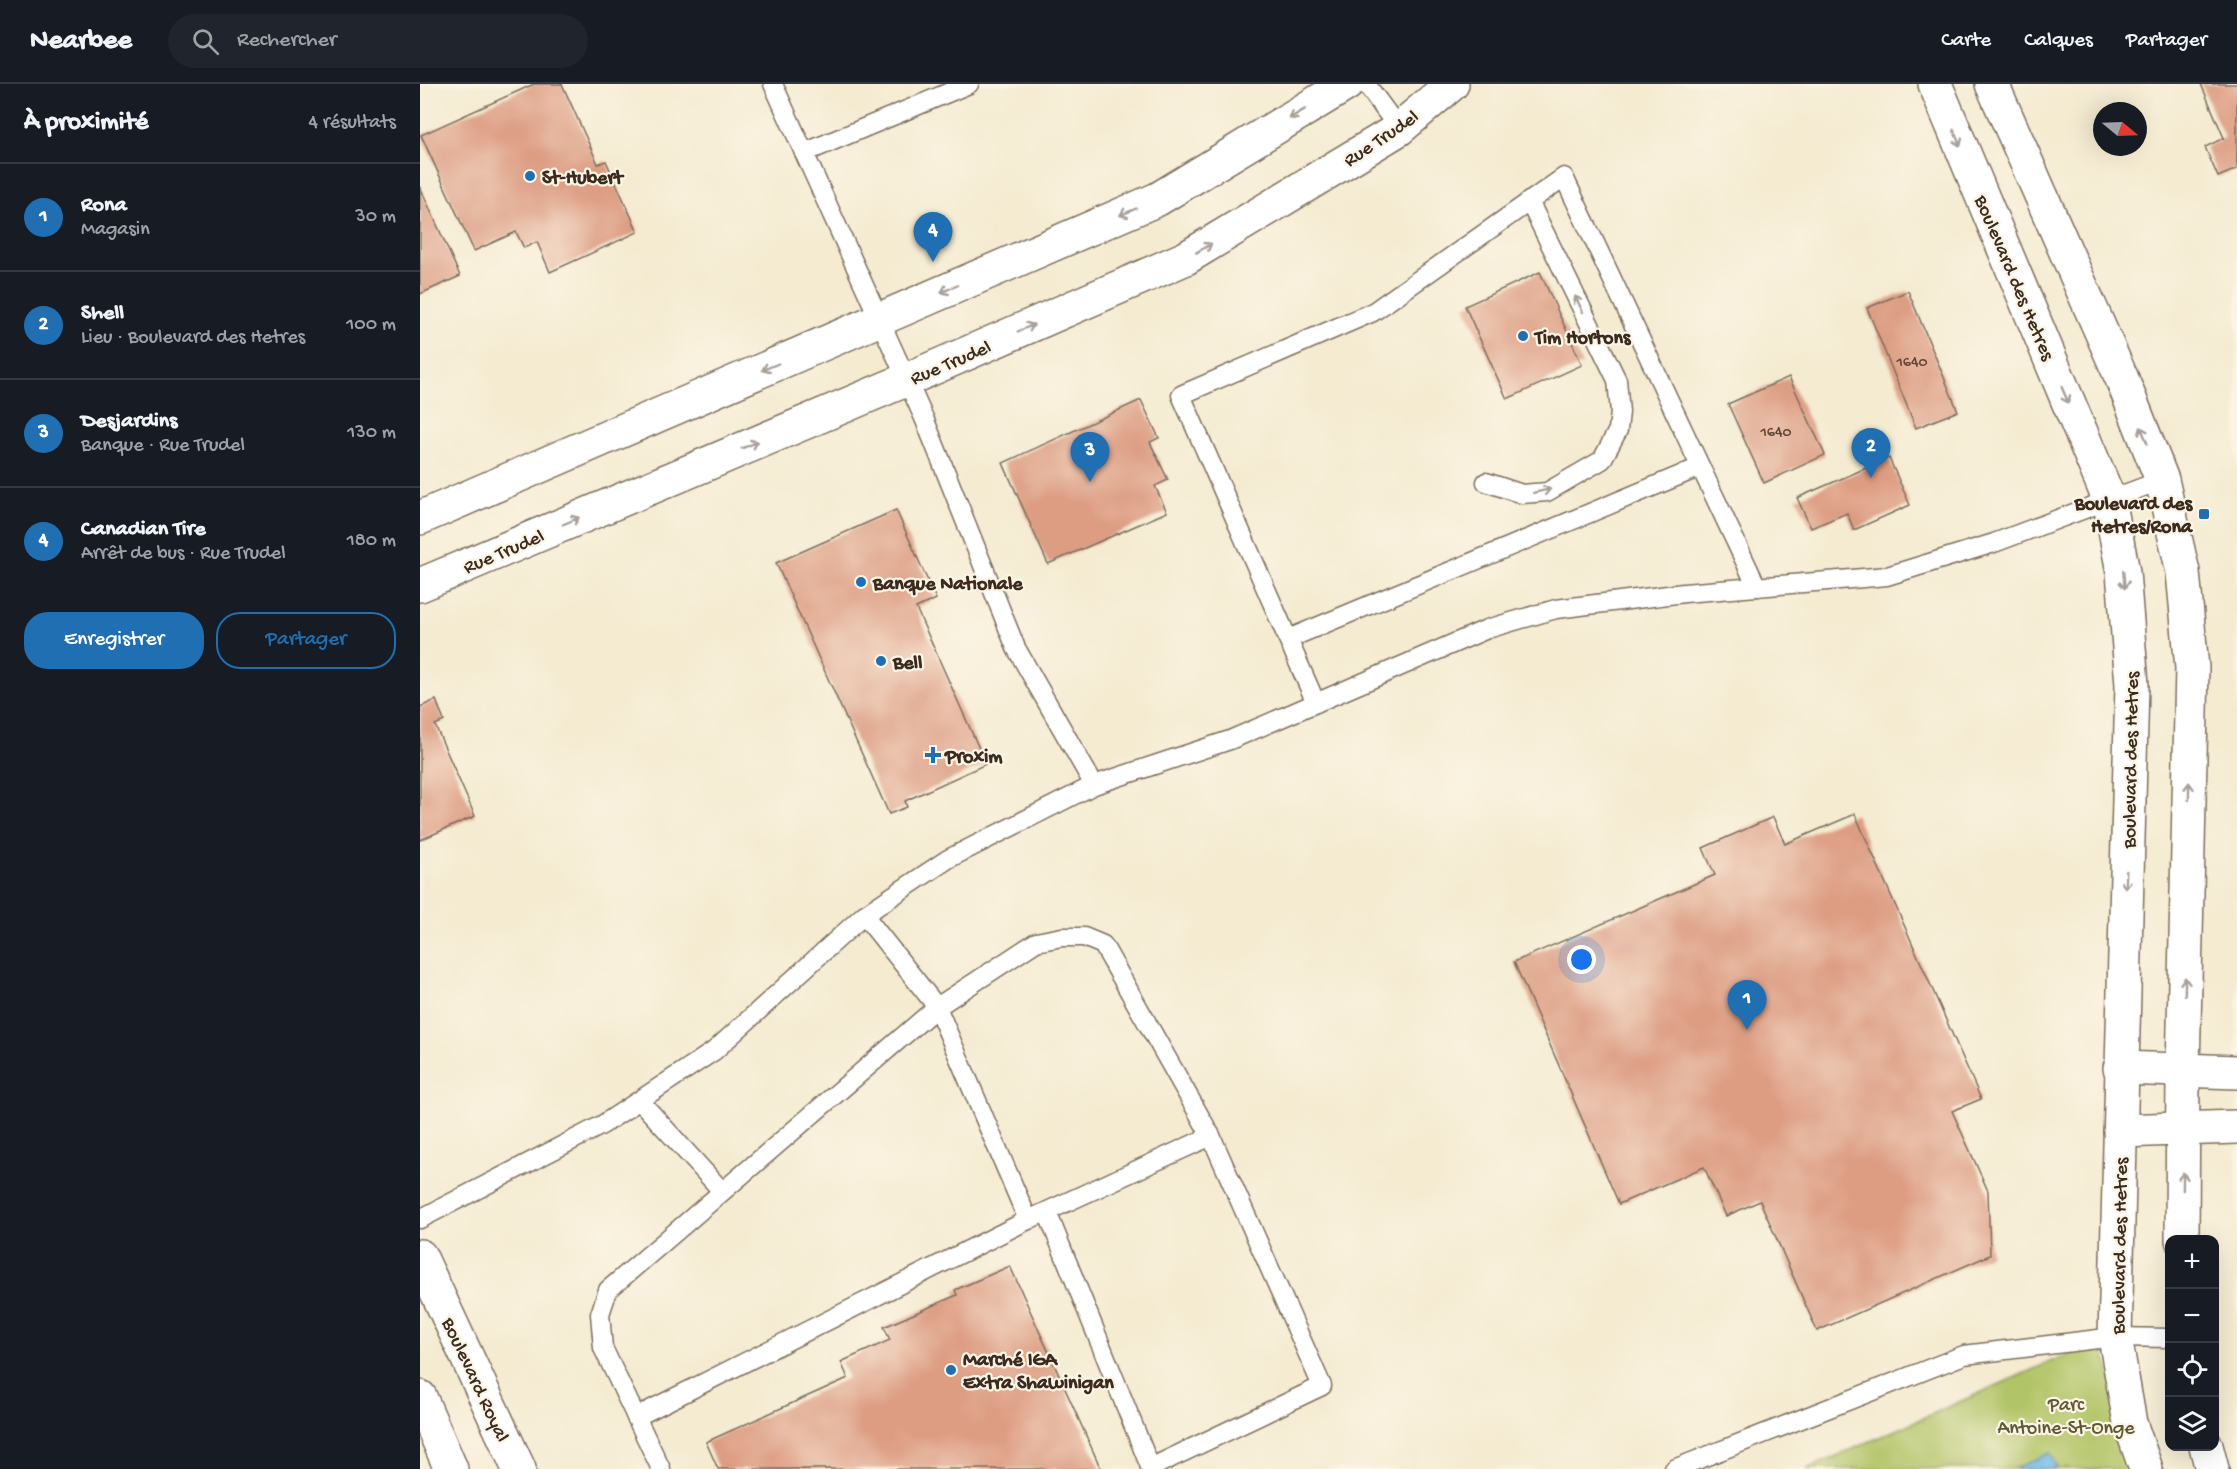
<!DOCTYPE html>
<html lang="fr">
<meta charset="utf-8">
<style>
body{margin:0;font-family:"Gochi Hand",sans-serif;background:#20242c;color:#f1f3f6}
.controls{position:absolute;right:18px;bottom:18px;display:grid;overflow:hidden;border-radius:12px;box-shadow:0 6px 24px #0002}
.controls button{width:54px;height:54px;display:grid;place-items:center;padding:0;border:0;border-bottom:2px solid #363941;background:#171b24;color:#f1f3f6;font:30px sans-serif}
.compass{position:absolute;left:1673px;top:18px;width:54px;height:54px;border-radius:50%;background:#171b24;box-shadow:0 6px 24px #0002;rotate:109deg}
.you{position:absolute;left:1162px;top:876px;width:21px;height:21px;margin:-15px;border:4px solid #fff;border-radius:50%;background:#1a73e8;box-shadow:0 0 0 9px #1a73e833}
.badge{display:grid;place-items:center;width:39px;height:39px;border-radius:50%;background:#1f6fb2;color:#fff;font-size:20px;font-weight:700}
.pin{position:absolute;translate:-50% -50px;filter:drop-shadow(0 2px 3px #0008)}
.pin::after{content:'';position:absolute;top:32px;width:21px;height:18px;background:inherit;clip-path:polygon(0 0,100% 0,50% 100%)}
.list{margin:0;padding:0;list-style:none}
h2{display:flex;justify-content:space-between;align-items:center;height:78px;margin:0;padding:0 24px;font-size:26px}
h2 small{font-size:20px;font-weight:400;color:#9ea1a6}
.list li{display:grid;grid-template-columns:39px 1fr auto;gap:18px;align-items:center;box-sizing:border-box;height:108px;padding:0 24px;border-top:2px solid #363941}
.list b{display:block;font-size:22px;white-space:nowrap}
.list p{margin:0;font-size:20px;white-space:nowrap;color:#9ea1a6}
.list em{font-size:20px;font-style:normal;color:#9ea1a6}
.actions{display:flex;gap:12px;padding:18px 24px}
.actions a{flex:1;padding:14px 0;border:2px solid #1f6fb2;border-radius:24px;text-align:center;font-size:21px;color:#1f6fb2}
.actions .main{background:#1f6fb2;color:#fff}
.icon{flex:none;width:33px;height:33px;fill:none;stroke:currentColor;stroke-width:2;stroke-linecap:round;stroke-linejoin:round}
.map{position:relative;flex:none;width:1817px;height:1385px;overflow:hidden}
header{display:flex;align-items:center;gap:36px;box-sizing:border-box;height:84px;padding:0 30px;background:#171b24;border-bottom:2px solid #363941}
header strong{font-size:28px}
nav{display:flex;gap:33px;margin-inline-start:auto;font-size:21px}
.search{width:420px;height:54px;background:#20242c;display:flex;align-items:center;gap:15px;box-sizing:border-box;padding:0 21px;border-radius:33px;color:#9ea1a6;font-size:22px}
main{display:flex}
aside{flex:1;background:#171b24}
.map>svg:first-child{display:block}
</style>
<header>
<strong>Nearbee</strong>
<div class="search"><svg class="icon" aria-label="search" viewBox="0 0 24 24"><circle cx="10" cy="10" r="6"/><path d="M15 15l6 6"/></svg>Rechercher</div>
<nav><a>Carte</a><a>Calques</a><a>Partager</a></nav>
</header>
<main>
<aside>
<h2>À proximité<small>4 résultats</small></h2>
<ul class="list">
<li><span class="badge">1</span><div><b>Rona</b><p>Magasin</p></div><em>30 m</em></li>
<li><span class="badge">2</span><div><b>Shell</b><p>Lieu · Boulevard des Hetres</p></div><em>100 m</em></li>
<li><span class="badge">3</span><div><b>Desjardins</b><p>Banque · Rue Trudel</p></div><em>130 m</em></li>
<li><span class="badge">4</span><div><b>Canadian Tire</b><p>Arrêt de bus · Rue Trudel</p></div><em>180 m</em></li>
</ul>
<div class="actions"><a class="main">Enregistrer</a><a>Partager</a></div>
</aside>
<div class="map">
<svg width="1817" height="1385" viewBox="0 0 1817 1385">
<rect width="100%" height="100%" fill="#fcf5e5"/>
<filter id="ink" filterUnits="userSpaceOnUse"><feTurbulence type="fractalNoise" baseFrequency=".0167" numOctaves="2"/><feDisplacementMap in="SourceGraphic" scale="12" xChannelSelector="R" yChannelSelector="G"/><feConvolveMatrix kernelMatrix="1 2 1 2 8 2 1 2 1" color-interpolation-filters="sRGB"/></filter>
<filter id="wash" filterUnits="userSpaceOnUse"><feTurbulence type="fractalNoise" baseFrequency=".008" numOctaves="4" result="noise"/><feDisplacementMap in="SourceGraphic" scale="24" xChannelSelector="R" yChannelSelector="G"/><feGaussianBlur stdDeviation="1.35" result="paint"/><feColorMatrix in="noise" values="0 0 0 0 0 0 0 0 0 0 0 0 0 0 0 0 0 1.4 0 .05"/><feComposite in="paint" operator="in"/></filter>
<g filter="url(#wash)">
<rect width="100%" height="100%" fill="#f4ebd1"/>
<polygon fill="#b2c467" stroke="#767742" stroke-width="1.5" points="1680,1256 1720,1385 1387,1385"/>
<polygon fill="#6ebae7" stroke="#547282" stroke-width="1.5" points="1630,1369 1637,1385 1594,1385"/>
<g id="blocks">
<g fill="#dd9d83">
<polygon points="114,0 142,0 178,80 186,77 218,148 130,188 117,158 104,164 96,148 54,167 1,51"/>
<polygon points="1781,0 1817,0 1817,85 1798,93 1785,63 1804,54"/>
<polygon points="0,103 40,192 0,210"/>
<polygon points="1120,188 1162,281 1087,315 1045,222"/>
<polygon points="1488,207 1538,327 1496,344 1447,224"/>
<polygon points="1369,293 1405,371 1344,399 1308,320"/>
<polygon points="721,316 739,354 730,358 748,396 735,402 747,428 628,480 583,379"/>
<polygon points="1469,374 1490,421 1434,446 1427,429 1391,444 1377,414"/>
<polygon points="476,426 516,515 496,524 566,680 485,717 487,723 469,730 356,479"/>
<polygon points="16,616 24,637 15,641 55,732 0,756 0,623"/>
<polygon points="1435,730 1561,1015 1532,1027 1568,1107 1570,1171 1397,1247 1340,1117 1306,1132 1284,1083 1199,1120 1094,878 1295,791 1283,764 1353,733 1365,760"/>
<polygon points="590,1182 681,1385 298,1385 286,1358 428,1294 421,1278 470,1256 464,1243 537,1211 535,1206"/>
</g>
</g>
</g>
<g filter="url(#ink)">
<use href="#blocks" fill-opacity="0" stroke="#7c6e5d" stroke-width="1.5"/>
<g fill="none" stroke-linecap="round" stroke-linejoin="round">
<defs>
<g id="service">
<polyline points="353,0 504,334 596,564 674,701"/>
<polyline points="946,0 979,45"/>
<polyline points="384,69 549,0"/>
<polyline points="1066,398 1102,410 1127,408 1182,376 1198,346 1200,328 1197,296 1109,117"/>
<polyline points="868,555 1280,383"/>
<polyline points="896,619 761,311 953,228 1144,93 1337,503"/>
<polyline points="444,831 517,923 608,1136"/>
<polyline points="220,1017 302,1107"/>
<polyline points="627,1128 731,1385"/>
<polyline points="0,1135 182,1041 294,967 444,831 528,775 674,701 810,656 1067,545 1136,525 1264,509 1467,492 1574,459 1742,396"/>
<polyline points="216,1333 608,1136 791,1052"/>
<polyline points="241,1385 183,1264 180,1230 188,1206 517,923 616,858 642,853 664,853 683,861 791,1052 902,1302 730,1384"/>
<polyline points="1254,1385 1544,1271 1695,1253 1750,1254"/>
</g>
<g id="tertiary">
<polyline points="1515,0 1689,415 1703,488 1712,601 1695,1253 1710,1339 1726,1385"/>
<polyline points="1572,0 1702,295 1742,396 1763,488 1772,584 1763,987 1762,1156"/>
<polyline points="1700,984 1817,988"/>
<polyline points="1700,1047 1817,1043"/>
<polyline points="0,1172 99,1385"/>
<polyline points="0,1313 31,1385"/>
<polyline points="1786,1362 1792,1385"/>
</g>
<g id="secondary">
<polyline points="0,434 738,115 927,0"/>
<polyline points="0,501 488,295 766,174 979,45 1032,0"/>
</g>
</defs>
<use href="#service" stroke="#7c6e5d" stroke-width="21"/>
<use href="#tertiary" stroke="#7c6e5d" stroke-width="36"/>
<use href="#secondary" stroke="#7c6e5d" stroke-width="36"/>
<use href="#service" stroke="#fff" stroke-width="18"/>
<use href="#tertiary" stroke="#fff" stroke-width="33"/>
<use href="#secondary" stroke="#fff" stroke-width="33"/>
</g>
<defs><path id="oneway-shaft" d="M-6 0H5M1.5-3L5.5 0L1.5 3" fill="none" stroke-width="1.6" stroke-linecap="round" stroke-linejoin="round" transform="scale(1.5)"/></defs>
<g stroke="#a79f9a">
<use href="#oneway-shaft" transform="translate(877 30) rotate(149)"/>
<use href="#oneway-shaft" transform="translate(1537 54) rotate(67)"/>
<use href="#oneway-shaft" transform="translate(708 128) rotate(157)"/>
<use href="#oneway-shaft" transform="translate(784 164) rotate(-31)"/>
<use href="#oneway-shaft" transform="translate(529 205) rotate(157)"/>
<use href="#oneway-shaft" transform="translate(1159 220) rotate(-116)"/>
<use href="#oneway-shaft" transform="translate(606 244) rotate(-23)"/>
<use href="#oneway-shaft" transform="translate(350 283) rotate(157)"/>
<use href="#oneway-shaft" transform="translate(1645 311) rotate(67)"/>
<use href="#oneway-shaft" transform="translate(1724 351) rotate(-112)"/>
<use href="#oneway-shaft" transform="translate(330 361) rotate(-23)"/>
<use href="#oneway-shaft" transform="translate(1122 407) rotate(-12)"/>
<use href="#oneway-shaft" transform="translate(151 437) rotate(-23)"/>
<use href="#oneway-shaft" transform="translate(1704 496) rotate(85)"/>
<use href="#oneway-shaft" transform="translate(1769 707) rotate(-89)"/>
<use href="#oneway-shaft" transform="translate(1706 796) rotate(92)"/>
<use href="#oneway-shaft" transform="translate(1765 902) rotate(-89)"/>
<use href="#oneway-shaft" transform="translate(1763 1097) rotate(-89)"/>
</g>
</g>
<g fill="#1f6fb2" stroke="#fcf5e5" stroke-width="2">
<circle cx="110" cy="92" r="6"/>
<circle cx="1103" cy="252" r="6"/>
<rect x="1778" y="424" width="12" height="12" rx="3"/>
<circle cx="441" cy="498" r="6"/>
<circle cx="461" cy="577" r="6"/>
<path d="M510 662h6v6h6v6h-6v6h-6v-6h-6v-6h6z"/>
<circle cx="531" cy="1286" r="6"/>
</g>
<g text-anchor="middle" stroke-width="4.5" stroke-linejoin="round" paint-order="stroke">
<g font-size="16" fill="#644737">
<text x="1492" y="282">1640</text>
<text x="1356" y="352">1640</text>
</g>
<g font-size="20" fill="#3b2a1e" stroke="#fcf5e5">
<text transform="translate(960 53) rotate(-34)" y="7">Rue Trudel</text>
<text transform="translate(1596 193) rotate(67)" y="7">Boulevard des Hetres</text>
<text transform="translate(530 277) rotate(-23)" y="7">Rue Trudel</text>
<text transform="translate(83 466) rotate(-23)" y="7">Rue Trudel</text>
<text transform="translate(1709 676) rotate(-89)" y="7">Boulevard des Hetres</text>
<text transform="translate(1698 1162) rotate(-89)" y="7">Boulevard des Hetres</text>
<text transform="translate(57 1295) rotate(65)" y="7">Boulevard Royal</text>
</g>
<g font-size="20" font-weight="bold" fill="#3b2a1e" stroke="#fcf5e5" text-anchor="start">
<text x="122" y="99">St-Hubert</text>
<text x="1115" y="259">Tim Hortons</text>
<text x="1772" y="425" text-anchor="end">Boulevard des<tspan x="1772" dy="23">Hetres/Rona</tspan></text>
<text x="453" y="505">Banque Nationale</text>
<text x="473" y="584">Bell</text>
<text x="525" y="678">Proxim</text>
<text x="543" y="1281">Marché IGA<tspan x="543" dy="23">Extra Shawinigan</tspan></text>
</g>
<g font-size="20" fill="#5f5834" stroke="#fcf5e5">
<text x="1646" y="1326">Parc<tspan x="1646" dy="23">Antoine-St-Onge</tspan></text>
</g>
</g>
</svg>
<div class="controls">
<button>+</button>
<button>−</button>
<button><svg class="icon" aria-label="locate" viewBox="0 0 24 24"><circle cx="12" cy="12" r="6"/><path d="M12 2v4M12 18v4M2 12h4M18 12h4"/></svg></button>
<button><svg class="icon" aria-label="layers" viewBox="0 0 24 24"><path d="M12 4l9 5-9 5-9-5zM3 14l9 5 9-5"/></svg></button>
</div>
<svg class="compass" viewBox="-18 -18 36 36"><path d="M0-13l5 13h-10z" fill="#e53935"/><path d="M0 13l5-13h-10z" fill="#9ea1a6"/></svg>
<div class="you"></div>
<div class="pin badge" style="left:1327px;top:946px">1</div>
<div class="pin badge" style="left:1451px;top:394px">2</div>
<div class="pin badge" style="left:670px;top:398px">3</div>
<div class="pin badge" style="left:513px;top:178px">4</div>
</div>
</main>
